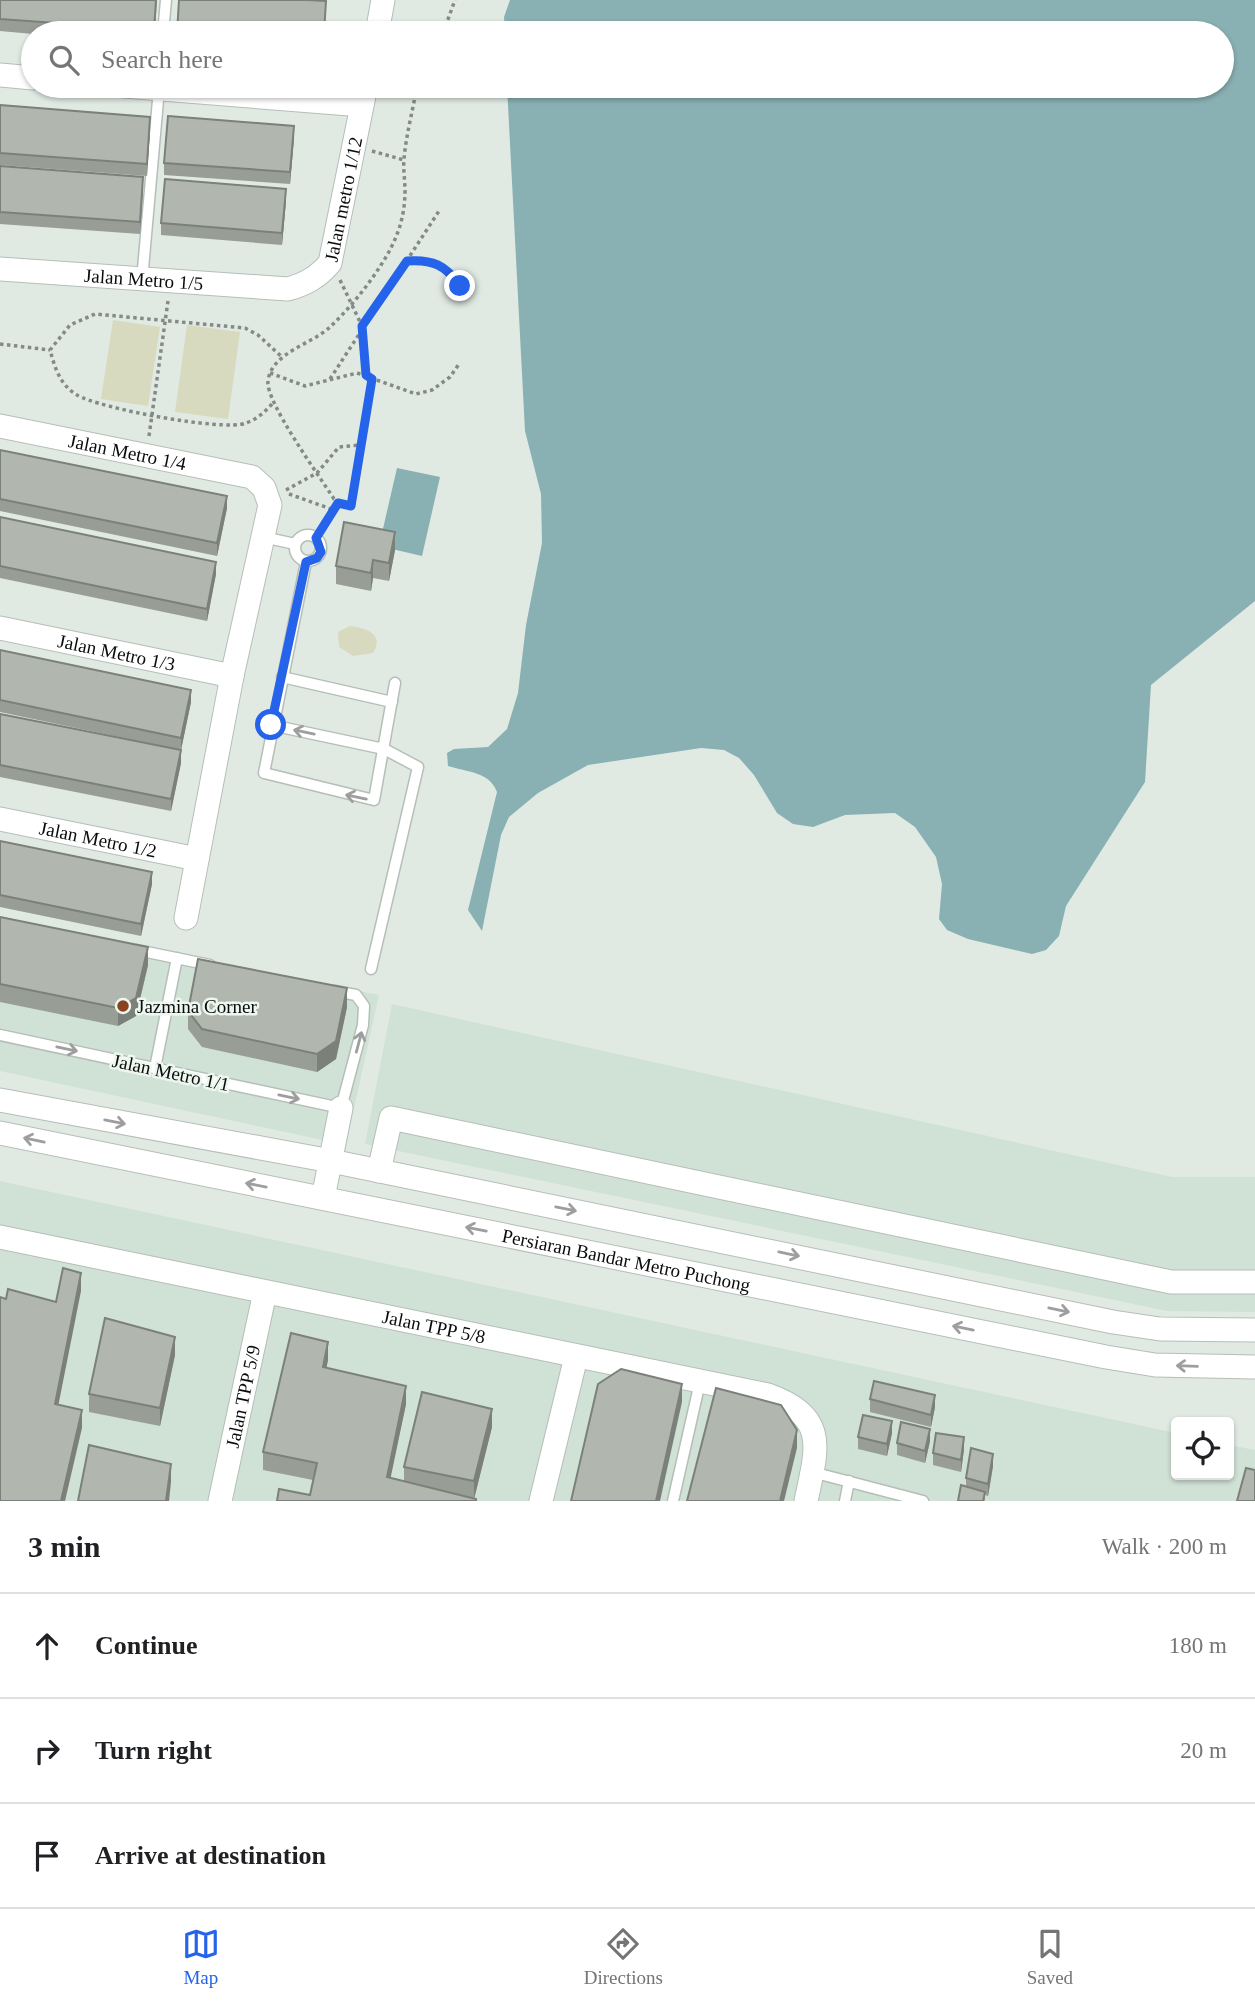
<!DOCTYPE html>
<meta charset="utf-8">
<style>
body{margin:0;font-family:"Times New Roman",serif;background:#f6f6f6;color:#202124}
.controls{position:absolute;right:21px;bottom:21px;display:grid;overflow:hidden;border-radius:7px;box-shadow:0 2px 5px #0004}
.controls button{width:63px;height:63px;display:grid;place-items:center;padding:0;border:0;border-bottom:2px solid #e0e0e0;background:#fff;color:#202124;font:35px sans-serif}
.stop{position:absolute;width:21px;height:21px;margin:-16px;border:5px solid #2563eb;border-radius:50%;background:#fff}
.stop.end{background:#2563eb;border-color:#fff;box-shadow:0 2px 7px #0008}
.list{margin:0;padding:0;list-style:none}
h2{display:flex;justify-content:space-between;align-items:center;height:91px;margin:0;padding:0 28px;font-size:30px}
h2 small{font-size:23px;font-weight:400;color:#757577}
.list li{display:grid;grid-template-columns:46px 1fr auto;gap:21px;align-items:center;box-sizing:border-box;height:105px;padding:0 28px;border-top:2px solid #e0e0e0}
.list b{display:block;font-size:26px;white-space:nowrap}
.list em{font-size:23px;font-style:normal;color:#757577}
.icon{flex:none;width:38px;height:38px;fill:none;stroke:currentColor;stroke-width:2;stroke-linecap:round;stroke-linejoin:round}
.map{position:relative;flex:none;width:1255px;height:1501px;overflow:hidden}
.search{position:absolute;background:#fff;box-shadow:0 2px 5px #0004;left:21px;right:21px;top:21px;height:77px;display:flex;align-items:center;gap:18px;box-sizing:border-box;padding:0 24px;border-radius:38px;color:#757577;font-size:26px}
.sheet{height:406px;background:#fff}
nav{display:flex;justify-content:space-around;align-items:center;box-sizing:border-box;height:98px;border-top:2px solid #e0e0e0;background:#fff;font-size:19px;color:#757577}
nav a{display:grid;justify-items:center;gap:4px}
nav .on{color:#2563eb}
.map>svg:first-child{display:block}
</style>
<div class="map">
<svg width="1255" height="1501" viewBox="0 0 1255 1501">
<rect width="100%" height="100%" fill="#e0eae3"/>
<g fill="#d0e1d6">
<polygon points="0,918 379,995 346,1145 0,1071"/>
<polygon points="392,1004 1172,1177 1255,1177 1255,1312 1167,1311 365,1144"/>
<polygon points="0,1181 1176,1433 1176,1475 1229,1475 1229,1445 1255,1450 1255,1501 0,1501"/>
</g>
<g fill="#d7dabf">
<polygon points="113,320 160,327 148,406 101,399"/>
<polygon points="187,325 240,332 228,419 175,412"/>
<path d="M350,626C366,628 385,634 373,653L353,656L339,647L338,632Z"/>
</g>
<g fill="#89b0b3">
<path d="M510,0H1255V601L1151,685L1145,782L1066,906L1059,936L1046,950L1032,954L968,939L947,930L939,919L942,884L936,857L915,827L895,813L845,815L813,827L793,824L777,813L754,775L739,758L724,750L701,748L588,765L538,793L509,817L501,835L482,931L468,910L497,792C490,772 467,772 448,766L447,753L454,749L488,747L507,729L518,693L526,625L542,543L541,494L525,431L507,86H1222V33H505L504,17Z"/>
<polygon points="397,468 440,477 422,556 379,546"/>
</g>
<g fill="none" stroke-linecap="round" stroke-linejoin="round">
<defs>
<g id="service">
<polyline points="163,33 166,0"/>
<polyline points="142,280 159,89"/>
<circle cx="308" cy="548" r="13"/>
<polyline points="263,537 295,544"/>
<polyline points="306,562 264,773 374,800 395,683"/>
<polyline points="282,677 392,702"/>
<polyline points="271,725 384,749 418,767 371,969"/>
<polyline points="137,950 210,965"/>
<polyline points="0,1035 341,1108 363,1025 364,1006 356,995 335,991"/>
<polyline points="155,1068 177,958"/>
<polyline points="812,1472 923,1501"/>
<polyline points="673,1501 700,1382"/>
<polyline points="845,1501 849,1481"/>
</g>
<g id="minor">
<polyline points="377,33 383,0"/>
<polyline points="0,75 33,78"/>
<polyline points="124,86 362,105"/>
<path id="s1" d="M0,269L288,289C306,284 318,277 330,263L366,86"/>
<path id="s2" d="M0,426L252,477L264,488L270,505L232,676L186,918"/>
<path id="s3" d="M0,628L232,676"/>
<path id="s4" d="M0,819L197,859"/>
<polyline points="0,1100 331,1161 1113,1322 1160,1329 1255,1330"/>
<path id="s5" d="M0,1133L1106,1357L1155,1365L1255,1367"/>
<polyline points="379,1171 391,1118 1171,1282 1255,1282"/>
<polyline points="323,1198 341,1108"/>
<path id="s6" d="M0,1237L768,1395C829,1417 817,1448 806,1501"/>
<path id="s7" d="M220,1501L265,1292"/>
<polyline points="541,1501 576,1357"/>
</g>
</defs>
<use href="#service" stroke="#b5beb8" stroke-width="13"/>
<use href="#minor" stroke="#b5beb8" stroke-width="25"/>
<g stroke="#848b86" stroke-width="3.5" stroke-dasharray="3.5 3.5" stroke-linecap="butt">
<polyline points="443,33 455,0"/>
<polyline points="372,151 404,160"/>
<path d="M407,261C438,258 452,271 466,299"/>
<polyline points="340,280 362,326 366,375"/>
<polyline points="0,344 50,350"/>
<polyline points="270,373 305,386 357,373 416,394 432,390 450,377 459,364"/>
<polyline points="330,379 439,211"/>
<path d="M372,379L351,506L334,499C320,477 265,401 268,381C271,353 312,344 330,327C349,309 367,287 381,265C396,242 405,219 405,191C405,180 403,169 404,159C406,135 413,110 417,86"/>
<path d="M272,404C265,412 257,419 246,423C224,432 98,408 77,395C60,385 55,368 50,350L70,325L95,314L245,328L258,335L282,357"/>
<polyline points="149,436 168,301"/>
<polyline points="286,490 317,473 339,447 360,445"/>
<polyline points="289,494 334,510 338,503"/>
<polyline points="316,538 334,510"/>
</g>
<use href="#service" stroke="#fff" stroke-width="10"/>
<use href="#minor" stroke="#fff" stroke-width="23"/>
</g>
<g fill="#989d96">
<polygon points="0,0 157,0 155,33 33,34 0,31"/>
<polygon points="0,105 150,129 147,176 0,165"/>
<polygon points="294,138 290,184 164,175 164,163"/>
<polygon points="0,166 143,189 140,234 0,224"/>
<polygon points="286,201 282,245 161,235 161,223"/>
<polygon points="0,450 227,508 217,556 0,511"/>
<polygon points="0,517 216,574 207,621 0,578"/>
<polygon points="395,550 389,581 373,578 371,591 336,584 336,566"/>
<polygon points="0,650 191,702 181,750 0,712"/>
<polygon points="0,714 181,763 171,811 0,777"/>
<polygon points="0,841 152,884 141,936 0,907"/>
<polygon points="0,917 148,965 136,1016 118,1026 0,1002"/>
<polygon points="347,1007 336,1059 317,1072 202,1047 188,1029 188,1011"/>
<polygon points="175,1355 160,1426 89,1412 89,1394"/>
<polygon points="328,1360 326,1368 406,1404 390,1478 404,1481 404,1467 492,1427 474,1499 310,1495 313,1480 263,1470 263,1452"/>
<polygon points="870,1399 935,1407 931,1427 870,1412"/>
<polygon points="892,1433 887,1456 858,1449 858,1437"/>
<polygon points="930,1441 925,1463 897,1455 897,1443"/>
<polygon points="964,1449 961,1472 933,1465 933,1453"/>
<polygon points="993,1466 988,1496 985,1495 985,1501 966,1486 966,1478"/>
</g>
<g fill="#7c807a">
<polygon points="150,117 150,129 147,176 147,164"/>
<polygon points="294,126 294,138 290,184 290,172"/>
<polygon points="143,177 143,189 140,234 140,222"/>
<polygon points="286,189 286,201 282,245 282,233"/>
<polygon points="227,496 227,508 217,556 217,543"/>
<polygon points="395,532 395,550 389,581 389,563"/>
<polygon points="373,560 373,578 371,591 371,573"/>
<polygon points="216,562 216,574 207,621 207,609"/>
<polygon points="191,690 191,702 181,750 181,738"/>
<polygon points="181,750 181,763 171,811 171,799"/>
<polygon points="152,872 152,884 141,936 141,924"/>
<polygon points="148,947 148,965 136,1016 118,1026 118,1008"/>
<polygon points="347,988 347,1007 336,1059 317,1072 317,1054"/>
<polygon points="81,1273 81,1291 55,1422 55,1404"/>
<polygon points="175,1337 175,1355 160,1426 160,1408"/>
<polygon points="328,1342 328,1360 323,1385 323,1367"/>
<polygon points="682,1384 682,1402 660,1501 656,1501"/>
<polygon points="406,1386 406,1404 387,1495 387,1477"/>
<polygon points="935,1395 935,1407 931,1427 931,1415"/>
<polygon points="492,1409 492,1427 474,1499 474,1481"/>
<polygon points="82,1410 82,1428 65,1501 61,1501"/>
<polygon points="892,1421 892,1433 887,1456 887,1444"/>
<polygon points="930,1429 930,1441 925,1463 925,1451"/>
<polygon points="797,1430 797,1448 784,1501 780,1501"/>
<polygon points="964,1437 964,1449 961,1472 961,1460"/>
<polygon points="993,1454 993,1466 988,1496 988,1484"/>
<polygon points="171,1464 171,1482 169,1501 166,1501"/>
</g>
<g fill="#b1b7ae" stroke="#7c807a" stroke-width="2">
<polygon points="0,0 156,0 154,30 0,19"/>
<polygon points="179,0 308,0 326,1 324,33 177,33"/>
<polygon points="0,105 150,117 147,164 0,153"/>
<polygon points="168,116 294,126 290,172 164,163"/>
<polygon points="0,166 143,177 140,222 0,212"/>
<polygon points="165,179 286,189 282,233 161,223"/>
<polygon points="0,450 227,496 217,543 0,499"/>
<polygon points="0,517 216,562 207,609 0,566"/>
<polygon points="344,522 395,532 389,563 373,560 371,573 336,566"/>
<polygon points="0,650 191,690 181,738 0,700"/>
<polygon points="0,714 181,750 171,799 0,765"/>
<polygon points="0,841 152,872 141,924 0,895"/>
<polygon points="0,917 148,947 136,998 118,1008 0,984"/>
<polygon points="198,959 347,988 336,1041 317,1054 202,1029 188,1011"/>
<polygon points="63,1268 81,1273 55,1404 82,1410 61,1501 0,1501 0,1297 6,1299 8,1289 56,1302"/>
<polygon points="105,1318 175,1337 160,1408 89,1394"/>
<polygon points="291,1333 328,1342 323,1367 406,1386 387,1477 476,1499 476,1501 277,1501 279,1489 310,1495 317,1463 263,1452"/>
<polygon points="621,1369 682,1384 656,1501 571,1501 598,1384"/>
<polygon points="874,1381 935,1395 931,1415 870,1399"/>
<polygon points="716,1388 781,1405 797,1430 780,1501 687,1501"/>
<polygon points="422,1392 492,1409 474,1481 404,1467"/>
<polygon points="863,1415 892,1421 887,1444 858,1437"/>
<polygon points="901,1422 930,1429 925,1451 897,1443"/>
<polygon points="936,1433 964,1437 961,1460 933,1453"/>
<polygon points="89,1445 171,1464 166,1501 78,1501"/>
<polygon points="971,1448 993,1454 988,1484 966,1478"/>
<polygon points="1246,1468 1255,1470 1255,1501 1237,1501"/>
<polygon points="961,1485 985,1492 983,1501 958,1501"/>
</g>
<defs><path id="oneway-shaft" d="M-6 0H5M1.5-3L5.5 0L1.5 3" fill="none" stroke-width="1.6" stroke-linecap="round" stroke-linejoin="round" transform="scale(1.75)"/></defs>
<g stroke="#9d9e9d">
<use href="#oneway-shaft" transform="translate(304 732) rotate(-168)"/>
<use href="#oneway-shaft" transform="translate(356 797) rotate(-168)"/>
<use href="#oneway-shaft" transform="translate(359 1042) rotate(-75)"/>
<use href="#oneway-shaft" transform="translate(67 1049) rotate(12)"/>
<use href="#oneway-shaft" transform="translate(289 1097) rotate(12)"/>
<use href="#oneway-shaft" transform="translate(115 1122) rotate(11)"/>
<use href="#oneway-shaft" transform="translate(34 1140) rotate(-168)"/>
<use href="#oneway-shaft" transform="translate(256 1185) rotate(-169)"/>
<use href="#oneway-shaft" transform="translate(566 1209) rotate(11)"/>
<use href="#oneway-shaft" transform="translate(476 1229) rotate(-169)"/>
<use href="#oneway-shaft" transform="translate(789 1254) rotate(12)"/>
<use href="#oneway-shaft" transform="translate(1059 1310) rotate(12)"/>
<use href="#oneway-shaft" transform="translate(963 1328) rotate(-168)"/>
<use href="#oneway-shaft" transform="translate(1187 1366) rotate(-178)"/>
</g>
<g fill="none" stroke-linecap="round" stroke-linejoin="round">
<path stroke="#2563eb" stroke-width="9" d="M271,725L306,562L317,558L321,552L316,538L338,503L351,506L372,379L366,375L362,326L407,261C432,259 446,265 460,286"/>
</g>
<circle fill="#8a4320" stroke="#edf7f0" stroke-width="2.5" cx="123" cy="1006" r="7"/>
<g text-anchor="middle" stroke-width="5" stroke-linejoin="round" paint-order="stroke">
<g font-size="19" fill="#090c0a" stroke="#edf7f0">
<text dy="7" stroke="none"><textPath href="#s1" startOffset="404">Jalan metro 1/12</textPath></text>
<text dy="7" stroke="none"><textPath href="#s1" startOffset="144">Jalan Metro 1/5</textPath></text>
<text dy="7" stroke="none"><textPath href="#s2" startOffset="130">Jalan Metro 1/4</textPath></text>
<text dy="7" stroke="none"><textPath href="#s3" startOffset="119">Jalan Metro 1/3</textPath></text>
<text dy="7" stroke="none"><textPath href="#s4" startOffset="100">Jalan Metro 1/2</textPath></text>
<text transform="translate(171 1072) rotate(12)" y="7">Jalan Metro 1/1</text>
<text dy="7" stroke="none"><textPath href="#s5" startOffset="639">Persiaran Bandar Metro Puchong</textPath></text>
<text dy="7" stroke="none"><textPath href="#s6" startOffset="443">Jalan TPP 5/8</textPath></text>
<text dy="7" stroke="none"><textPath href="#s7" startOffset="107">Jalan TPP 5/9</textPath></text>
</g>
<g font-size="19" fill="#090c0a" stroke="#edf7f0" text-anchor="start">
<text x="137" y="1013">Jazmina Corner</text>
</g>
</g>
</svg>
<div class="controls">
<button><svg class="icon" aria-label="locate" viewBox="0 0 24 24"><circle cx="12" cy="12" r="6"/><path d="M12 2v4M12 18v4M2 12h4M18 12h4"/></svg></button>
</div>
<div class="stop" style="left:271px;top:725px"></div>
<div class="stop end" style="left:460px;top:286px"></div>
<div class="search"><svg class="icon" aria-label="search" viewBox="0 0 24 24"><circle cx="10" cy="10" r="6"/><path d="M15 15l6 6"/></svg>Search here</div>
</div>
<section class="sheet">
<h2>3 min<small>Walk · 200 m</small></h2>
<ul class="list">
<li><svg class="icon" aria-label="ahead" viewBox="0 0 24 24"><path d="M12 20V5M6 11l6-6 6 6"/></svg><div><b>Continue</b></div><em>180 m</em></li>
<li><svg class="icon" aria-label="right" viewBox="0 0 24 24"><path d="M7 20v-9h11M14 6l5 5-5 5"/></svg><div><b>Turn right</b></div><em>20 m</em></li>
<li><svg class="icon" aria-label="arrive" viewBox="0 0 24 24"><path d="M6 21V4h12l-3 4 3 4H6"/></svg><div><b>Arrive at destination</b></div></li>
</ul>
</section>
<nav>
<a class="on"><svg class="icon" aria-label="map" viewBox="0 0 24 24"><path d="M3 6l6-2 6 2 6-2v14l-6 2-6-2-6 2zM9 4v14M15 6v14"/></svg>Map</a>
<a><svg class="icon" aria-label="directions" viewBox="0 0 24 24"><path d="M12 3l9 9-9 9-9-9zM9 14v-3h6M13 9l2 2-2 2"/></svg>Directions</a>
<a><svg class="icon" aria-label="saved" viewBox="0 0 24 24"><path d="M7 4h10v16l-5-4-5 4z"/></svg>Saved</a>
</nav>
